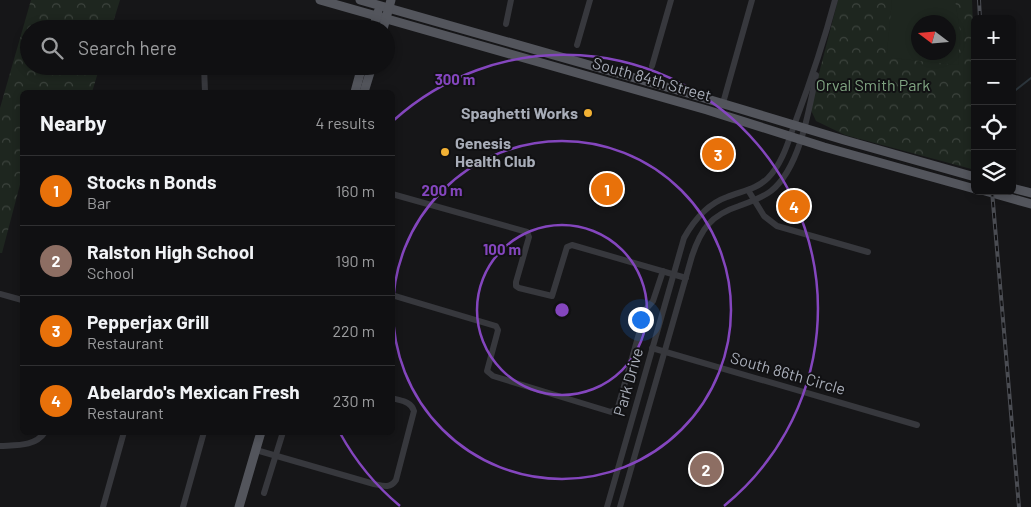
<!DOCTYPE html>
<meta charset="utf-8">
<style>
body{margin:0;font-family:Barlow,sans-serif;background:#1e1e20;color:#f1f3f6}
.controls{position:absolute;right:15px;top:15px;display:grid;overflow:hidden;border-radius:8px;box-shadow:0 2px 8px #0003}
.controls button{width:45px;height:45px;display:grid;place-items:center;padding:0;border:0;border-bottom:1px solid #303032;background:#101012;color:#f1f3f6;font:25px sans-serif}
.compass{position:absolute;left:911px;top:15px;width:45px;height:45px;border-radius:50%;background:#101012;box-shadow:0 2px 8px #0003;rotate:286deg}
.you{position:absolute;left:640px;top:319px;width:18px;height:18px;margin:-12px;border:4px solid #fff;border-radius:50%;background:#1a73e8;box-shadow:0 0 0 8px #1a73e833}
.badge{display:grid;place-items:center;width:32px;height:32px;border-radius:50%;background:#1a73e8;color:#fff;font-size:16px;font-weight:700}
.pin{position:absolute;translate:-50% -50%;border:2px solid #fff;box-shadow:0 1px 5px #0006}
.list{margin:0;padding:0;list-style:none}
h2{display:flex;justify-content:space-between;align-items:center;height:65px;margin:0;padding:0 20px;font-size:21px}
h2 small{font-size:16px;font-weight:400;color:#9c9d9f}
.list li{display:grid;grid-template-columns:32px 1fr auto;gap:15px;align-items:center;box-sizing:border-box;height:70px;padding:0 20px;border-top:1px solid #303032}
.list b{display:block;font-size:19px;white-space:nowrap}
.list p{margin:0;font-size:16px;white-space:nowrap;color:#9c9d9f}
.list em{font-size:16px;font-style:normal;color:#9c9d9f}
.icon{flex:none;width:28px;height:28px;fill:none;stroke:currentColor;stroke-width:2;stroke-linecap:round;stroke-linejoin:round}
.map{position:relative;flex:none;width:1031px;height:507px;overflow:hidden}
.search{position:absolute;background:#101012;box-shadow:0 2px 8px #0003;left:20px;top:20px;width:375px;height:55px;display:flex;align-items:center;gap:12px;box-sizing:border-box;padding:0 18px;border-radius:28px;color:#9c9d9f;font-size:19px}
.panel{position:absolute;background:#101012;box-shadow:0 2px 8px #0003;left:20px;top:90px;width:375px;height:345px;border-radius:8px}
.map>svg:first-child{display:block}
</style>
<div class="map">
<svg width="1031" height="507" viewBox="0 0 1031 507">
<defs>
<pattern id="forest-crowns" width="20" height="18" patternUnits="userSpaceOnUse" patternTransform="scale(1.25)"><rect width="20" height="18" fill="#1e261f"/><path d="M2 6a3 3 0 1 1 6 0M12 15a3 3 0 1 1 6 0" fill="none" stroke="#3c433d"/></pattern>
</defs>
<rect width="100%" height="100%" fill="#161618"/>
<g fill="url(#forest-crowns)" fill-rule="evenodd">
<polygon points="31,0 120,0 111,29 29,29 29,66 100,66 92,92 22,92 22,177 2,253 0,253 0,108"/>
<path d="M838,0H972L975,75V170L845,135L816,121L810,108ZM918,22H948V52H918Z"/>
</g>
<path fill="#1e261f" fill-rule="evenodd" d="M892,0H955L960,30L958,65L892,58L887,52ZM918,22H948V52H918Z"/>
<g fill="none" stroke-linecap="round" stroke-linejoin="round">
<polyline stroke="#2c353c" stroke-width="2" points="1012,93 1031,78"/>
<g stroke="#37383d" stroke-width="6">
<polyline points="506,24 511,0"/>
<polyline points="577,45 590,0"/>
<polyline points="204,66 205,92"/>
<polyline points="652,66 671,0"/>
<polyline points="723,103 752,0"/>
<polyline points="748,190 764,216 777,226 868,252"/>
<polyline points="392,194 527,232 529,237 516,282 516,286 519,288 552,296 567,247 572,245 686,278"/>
<polyline points="0,294 22,300"/>
<polyline points="392,295 496,326 498,330 497,334 487,371 493,376 611,412 615,410 618,407 646,309 653,301 663,271"/>
<polyline points="652,348 917,425"/>
<path d="M0,446C16,445 35,447 45,432"/>
<path d="M256,450L374,484C383,486 390,489 396,480L414,411C411,401 401,401 392,398"/>
<polyline points="264,493 283,432"/>
<polyline points="103,507 124,432"/>
<polyline points="183,507 204,432"/>
<path d="M607,507L684,238C694,220 707,204 727,197C742,191 757,189 768,178C783,163 789,139 796,120C811,80 824,41 835,0"/>
<path d="M620,507L692,256C701,229 711,215 739,206C750,202 762,198 771,191C800,168 809,110 816,75"/>
</g>
<g stroke="#53555c" stroke-width="9">
<polyline points="320,0 707,110 824,147 975,189"/>
<polyline points="360,0 684,92 844,140 975,177"/>
<polyline points="373,29 378,12"/>
<polyline points="383,29 391,0"/>
<polyline points="355,92 362,66"/>
<polyline points="364,92 372,66"/>
<polyline points="1012,188 1031,193"/>
<polyline points="985,191 1031,204"/>
<polyline points="239,507 261,432"/>
</g>
<defs>
<g id="rail">
<polyline points="979,0 980,19"/>
<polyline points="992,191 1019,507"/>
</g>
</defs>
<use href="#rail" stroke="#4a4c52" stroke-width="4"/>
<use href="#rail" stroke="#111113" stroke-width="2" stroke-dasharray="5.5" stroke-linecap="butt"/>
</g>
<g fill="none" stroke="#8446be" stroke-width="2.5">
<circle cx="562" cy="310" r="85"/>
<circle cx="562" cy="310" r="169"/>
<path d="M400 506A254 254 0 0 1 340 433M394 120A254 254 0 1 1 724 506"/>
</g>
<g fill="#f2b134" stroke="#111113" stroke-width="2">
<circle cx="588" cy="113" r="5"/>
<circle cx="445" cy="152" r="5"/>
</g>
<g text-anchor="middle" stroke-width="4" stroke-linejoin="round" paint-order="stroke">
<g font-size="16" fill="#a8adb8" stroke="#111113">
<text transform="translate(652 79) rotate(16)" y="6">South 84th Street</text>
<text transform="translate(788 373) rotate(16)" y="6">South 86th Circle</text>
<text transform="translate(628 382) rotate(-74)" y="6">Park Drive</text>
</g>
<g font-size="16" fill="#7fa381" stroke="#111113">
<text x="873" y="91">Orval Smith Park</text>
</g>
<g font-size="16" font-weight="bold" fill="#a8adb8" stroke="#111113" text-anchor="end">
<text x="578" y="119">Spaghetti Works</text>
<text x="455" y="149" text-anchor="start">Genesis<tspan x="455" dy="18">Health Club</tspan></text>
</g>
</g>
<circle cx="562" cy="310" r="8" fill="#8446be" stroke="#111113" stroke-width="2.5"/>
<g font-size="15" text-anchor="middle" font-weight="bold" fill="#8446be" stroke="#111113" stroke-width="4" stroke-linejoin="round" paint-order="stroke">
<text x="455" y="85">300 m</text>
<text x="442" y="196">200 m</text>
<text x="502" y="255">100 m</text>
</g>
</svg>
<div class="controls">
<button>+</button>
<button>−</button>
<button><svg class="icon" aria-label="locate" viewBox="0 0 24 24"><circle cx="12" cy="12" r="6"/><path d="M12 2v4M12 18v4M2 12h4M18 12h4"/></svg></button>
<button><svg class="icon" aria-label="layers" viewBox="0 0 24 24"><path d="M12 4l9 5-9 5-9-5zM3 14l9 5 9-5"/></svg></button>
</div>
<svg class="compass" viewBox="-18 -18 36 36"><path d="M0-13l5 13h-10z" fill="#e53935"/><path d="M0 13l5-13h-10z" fill="#9c9d9f"/></svg>
<div class="you"></div>
<div class="pin badge" style="left:607px;top:189px;background:#e8710a">1</div>
<div class="pin badge" style="left:706px;top:469px;background:#8d6e63">2</div>
<div class="pin badge" style="left:718px;top:154px;background:#e8710a">3</div>
<div class="pin badge" style="left:794px;top:206px;background:#e8710a">4</div>
<div class="search"><svg class="icon" aria-label="search" viewBox="0 0 24 24"><circle cx="10" cy="10" r="6"/><path d="M15 15l6 6"/></svg>Search here</div>
<section class="panel">
<h2>Nearby<small>4 results</small></h2>
<ul class="list">
<li><span class="badge" style="background:#e8710a">1</span><div><b>Stocks n Bonds</b><p>Bar</p></div><em>160 m</em></li>
<li><span class="badge" style="background:#8d6e63">2</span><div><b>Ralston High School</b><p>School</p></div><em>190 m</em></li>
<li><span class="badge" style="background:#e8710a">3</span><div><b>Pepperjax Grill</b><p>Restaurant</p></div><em>220 m</em></li>
<li><span class="badge" style="background:#e8710a">4</span><div><b>Abelardo's Mexican Fresh</b><p>Restaurant</p></div><em>230 m</em></li>
</ul>
</section>
</div>
